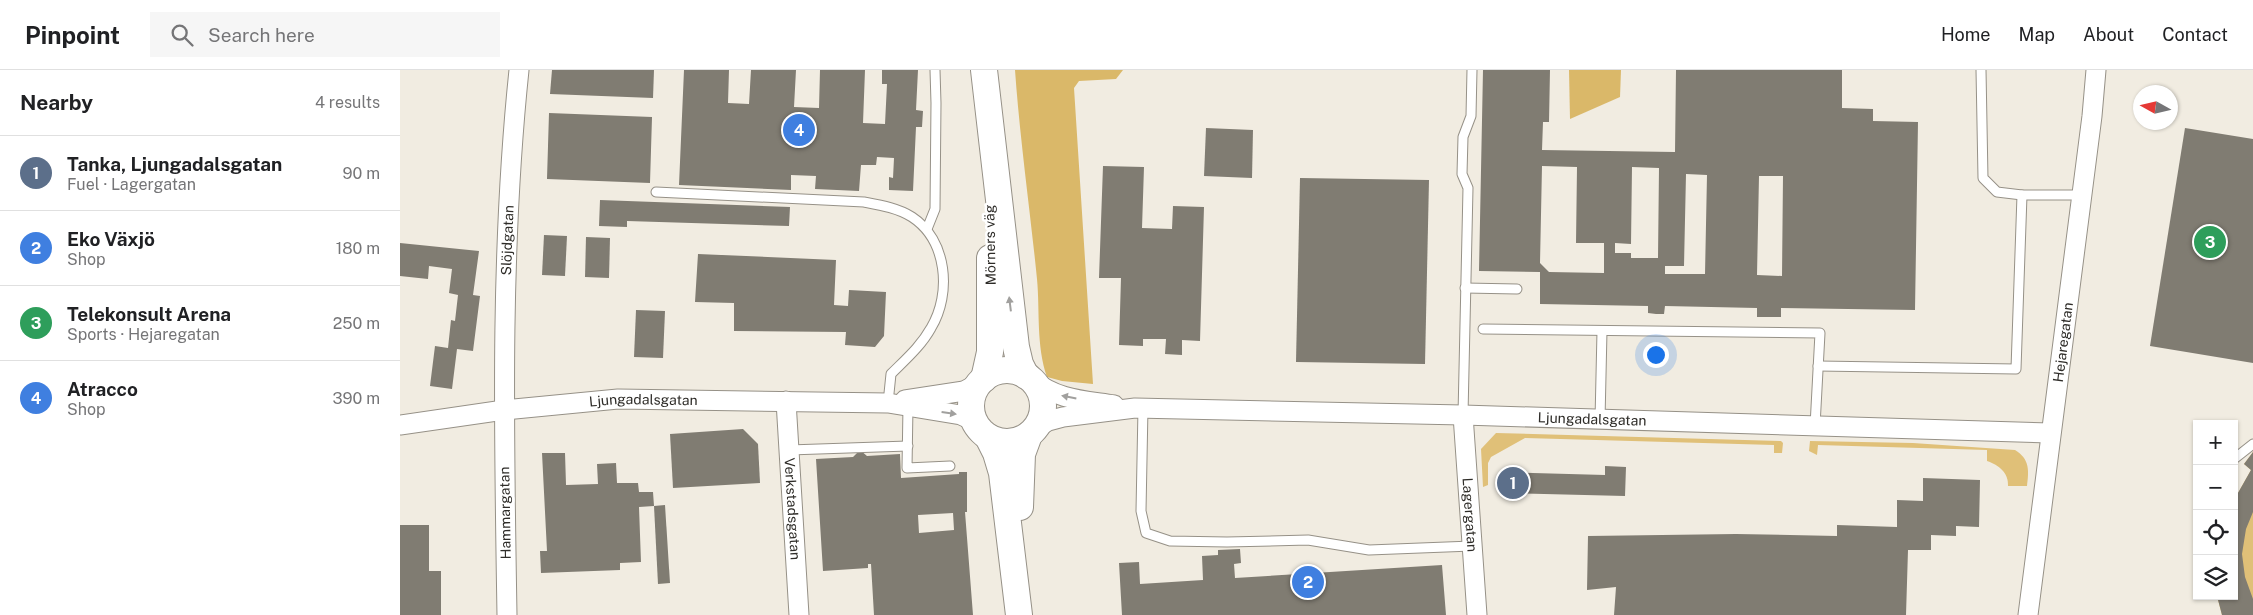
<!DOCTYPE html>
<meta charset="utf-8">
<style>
body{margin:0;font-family:"Public Sans",sans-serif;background:#f6f6f6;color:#202124}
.controls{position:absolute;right:15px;bottom:15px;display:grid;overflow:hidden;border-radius:0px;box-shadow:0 1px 4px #0004}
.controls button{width:45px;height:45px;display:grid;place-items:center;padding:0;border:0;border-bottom:1px solid #e0e0e0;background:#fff;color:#202124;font:25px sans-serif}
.compass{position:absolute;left:1733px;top:15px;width:45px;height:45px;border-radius:50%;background:#fff;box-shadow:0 1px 4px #0004;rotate:278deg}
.you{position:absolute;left:1255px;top:284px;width:18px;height:18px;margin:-12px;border:4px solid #fff;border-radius:50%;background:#1a73e8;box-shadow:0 0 0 8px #1a73e833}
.badge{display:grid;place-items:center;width:32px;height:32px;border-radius:50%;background:#6435ad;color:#fff;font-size:16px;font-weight:700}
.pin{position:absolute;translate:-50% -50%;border:2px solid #fff;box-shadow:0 1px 5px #0006}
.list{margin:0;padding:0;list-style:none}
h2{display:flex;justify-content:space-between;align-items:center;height:65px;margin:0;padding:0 20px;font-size:21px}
h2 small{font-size:16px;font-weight:400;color:#757577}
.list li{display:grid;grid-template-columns:32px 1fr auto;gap:15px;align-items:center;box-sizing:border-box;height:75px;padding:0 20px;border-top:1px solid #e0e0e0}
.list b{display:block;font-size:19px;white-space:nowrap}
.list p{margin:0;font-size:16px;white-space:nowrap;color:#757577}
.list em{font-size:16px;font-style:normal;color:#757577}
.icon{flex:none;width:28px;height:28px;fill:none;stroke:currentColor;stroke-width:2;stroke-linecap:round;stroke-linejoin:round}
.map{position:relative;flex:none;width:1853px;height:545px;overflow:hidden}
header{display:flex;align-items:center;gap:30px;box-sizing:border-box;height:70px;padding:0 25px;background:#fff;border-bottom:1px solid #e0e0e0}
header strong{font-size:24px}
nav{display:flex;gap:28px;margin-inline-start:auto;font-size:18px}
.search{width:350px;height:45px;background:#f6f6f6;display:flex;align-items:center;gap:12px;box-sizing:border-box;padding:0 18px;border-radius:0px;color:#757577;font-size:19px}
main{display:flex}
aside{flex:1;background:#fff}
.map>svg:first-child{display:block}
</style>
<header>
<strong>Pinpoint</strong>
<div class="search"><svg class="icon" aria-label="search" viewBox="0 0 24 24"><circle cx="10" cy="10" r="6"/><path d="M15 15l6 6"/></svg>Search here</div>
<nav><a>Home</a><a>Map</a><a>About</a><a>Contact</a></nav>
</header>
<main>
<aside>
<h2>Nearby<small>4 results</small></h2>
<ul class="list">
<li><span class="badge" style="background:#5c6f8a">1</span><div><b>Tanka, Ljungadalsgatan</b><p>Fuel · Lagergatan</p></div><em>90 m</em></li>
<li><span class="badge" style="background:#3f7fe0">2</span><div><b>Eko Växjö</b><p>Shop</p></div><em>180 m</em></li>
<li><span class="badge" style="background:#2e9e5b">3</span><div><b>Telekonsult Arena</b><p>Sports · Hejaregatan</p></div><em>250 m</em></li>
<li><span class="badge" style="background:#3f7fe0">4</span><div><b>Atracco</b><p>Shop</p></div><em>390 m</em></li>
</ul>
</aside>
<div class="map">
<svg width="1853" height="545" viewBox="0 0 1853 545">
<rect width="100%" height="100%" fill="#f1ece1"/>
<g fill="#e0c078">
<polygon points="1096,363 1381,371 1383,373 1382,383 1374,383 1374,375 1125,368 1091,387 1088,393 1088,415 1083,417 1081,379"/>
<path d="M1410,371L1513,373L1615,380C1630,389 1629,401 1627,416H1608C1609,403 1599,395 1587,391V380L1418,375L1417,385L1409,381Z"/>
<polygon points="1853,382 1853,545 1822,545 1817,526 1834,526 1834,430 1851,400 1844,394"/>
</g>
<g fill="#dab869">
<path d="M615,0H723L716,9L679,11L674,18L693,314L662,311L647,307C636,275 640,241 637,209C630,139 620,70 615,0Z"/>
<polygon points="1169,0 1221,0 1220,27 1170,49"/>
</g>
<g fill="#807c72" fill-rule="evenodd">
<polygon points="152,0 254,0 253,28 150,24"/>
<polygon points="284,0 329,0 328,33 349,34 351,0 396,0 394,37 419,38 420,0 465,0 463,53 485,54 487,14 482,14 482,0 518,0 516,40 523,41 522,57 516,57 513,121 489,120 489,107 493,108 494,88 477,87 476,95 461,95 459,121 415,119 416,106 391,105 391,120 279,115"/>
<path d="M1083,0H1150L1149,52H1143L1142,80L1275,82L1276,0H1442V38L1473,39V51L1518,52L1515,240L1381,238V247H1357V238L1265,236L1264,244H1256L1248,243V236L1140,234V202L1079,201ZM1142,96L1177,97L1176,173H1204V203L1149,202L1140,193ZM1232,97L1259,98L1258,188H1231V183H1215V173L1231,174ZM1286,104L1307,105L1305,204H1265V196H1284ZM1359,106H1383L1382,206L1357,205Z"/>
<polygon points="149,43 252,47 250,113 147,109"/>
<polygon points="806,58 853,60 852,108 804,106"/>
<polygon points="1785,58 1853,69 1853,293 1750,276"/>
<polygon points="703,96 744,97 742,158 772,159 773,136 804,137 800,271 782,270 782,285 765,284 766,269 743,269 743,276 719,275 721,208 699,208"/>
<polygon points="900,108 1029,110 1025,294 896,292"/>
<polygon points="200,130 390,137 389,156 227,151 227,157 199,156"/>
<polygon points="144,165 167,166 165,206 142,205"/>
<polygon points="186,167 210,168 209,208 185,207"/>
<polygon points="0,173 79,181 73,225 80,226 73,281 57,279 52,319 30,316 35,276 48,278 51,250 55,251 58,225 49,223 52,199 29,196 28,209 0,206"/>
<polygon points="298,184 436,190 434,235 448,236 449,220 486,222 484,266 475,277 445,275 446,262 334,261 334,233 295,232"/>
<polygon points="236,240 265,241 263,288 234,287"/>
<polygon points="343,359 358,374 360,413 273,418 270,364"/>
<path d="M460,380L467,386L500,384L501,408L559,404V402H567V442H565L573,545H474L471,494H468V498L423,501L416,389L453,387ZM553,443L554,460L519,463L518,445Z"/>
<polygon points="1853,382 1853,442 1846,459 1842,484 1845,507 1853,529 1853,545 1822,545 1817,526 1834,526 1834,430 1851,400 1844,394"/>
<polygon points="142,383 165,383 166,415 198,414 197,394 216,393 217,413 238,413 239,422 253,422 254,436 239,437 241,492 220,493 220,500 141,503 140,481 147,481"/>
<polygon points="1205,396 1226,397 1225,426 1100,423 1100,402 1205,405"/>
<polygon points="1523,408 1580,410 1579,457 1556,456 1556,466 1531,465 1531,480 1508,480 1506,545 1214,545 1216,517 1187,520 1188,466 1336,464 1437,466 1437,455 1497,457 1497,430 1523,431"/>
<polygon points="265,435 270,513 258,514 254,436"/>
<polygon points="0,455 29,455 29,501 41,501 41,545 0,545"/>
<polygon points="840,479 841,493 834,494 835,508 1042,495 1046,545 722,545 719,493 739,492 740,514 803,510 802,486 818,485 818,480"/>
</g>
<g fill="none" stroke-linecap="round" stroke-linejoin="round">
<defs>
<g id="lane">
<polyline points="1581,0 1583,108 1597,122 1622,125 1682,125"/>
<path d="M256,122L464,132C480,135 498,138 512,147C547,170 552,223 531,258C521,276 506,289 491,304L488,333"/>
<polyline points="527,159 535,139 536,33 535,0"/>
<polyline points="1065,218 1117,219"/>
<polyline points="1083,259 1420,263 1415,356"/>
<polyline points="1418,296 1616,299 1622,125"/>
<polyline points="508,336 507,398 550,396"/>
<polyline points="743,338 741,441 746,463 770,471 827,472 908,470 969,480 1072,476"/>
<polyline points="1063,345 1068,118 1062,104 1063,67 1071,46 1072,0"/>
<polyline points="1200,350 1202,261"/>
<polyline points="389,380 508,376"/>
<polyline points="1834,389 1853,374"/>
</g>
<g id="street">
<path d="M631,309C658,330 681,330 714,335"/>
<polyline points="505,330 564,321 581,312"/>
<path id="s1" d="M386,331L399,545"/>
<path id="s2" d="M1063,345L1077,545"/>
<path id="s3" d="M0,355L104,340L218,329L488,333L561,345L574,351"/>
<path id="s4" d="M634,360L648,351L663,347L735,338L1063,345L1650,363"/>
<path id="s5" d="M107,545C104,363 100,181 119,0"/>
<path id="s6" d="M1628,545L1692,46L1696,0"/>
</g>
<g id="secondary">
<polyline points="584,0 616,277 620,294 626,306"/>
<circle cx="607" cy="336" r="36"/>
<polyline points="584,309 590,282 590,188"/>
<polyline points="588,367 596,383 602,403 619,545"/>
<polyline points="620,437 622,384 629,365"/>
</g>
</defs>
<use href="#lane" stroke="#969187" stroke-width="11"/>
<use href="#street" stroke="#969187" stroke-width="21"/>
<use href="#secondary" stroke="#969187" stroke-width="28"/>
<use href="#lane" stroke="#fff" stroke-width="9"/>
<use href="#street" stroke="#fff" stroke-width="19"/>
<use href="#secondary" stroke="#fff" stroke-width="26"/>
</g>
<defs><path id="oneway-solid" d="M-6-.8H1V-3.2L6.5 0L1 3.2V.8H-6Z" transform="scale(1.25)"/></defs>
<g fill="#a1a09e">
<use href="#oneway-solid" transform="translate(610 234) rotate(-97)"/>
<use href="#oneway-solid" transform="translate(669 327) rotate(-169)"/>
<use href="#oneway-solid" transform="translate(549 343) rotate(8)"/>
</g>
<g text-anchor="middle" stroke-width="5" stroke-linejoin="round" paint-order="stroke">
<g font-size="14" fill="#2e2c28" stroke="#fff">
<text dy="5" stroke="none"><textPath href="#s5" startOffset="375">Slöjdgatan</textPath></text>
<text transform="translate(590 175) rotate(-91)" y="5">Mörners väg</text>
<text dy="5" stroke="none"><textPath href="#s6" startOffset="275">Hejaregatan</textPath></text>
<text dy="5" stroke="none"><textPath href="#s3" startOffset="245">Ljungadalsgatan</textPath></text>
<text dy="5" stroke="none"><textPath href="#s4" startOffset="562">Ljungadalsgatan</textPath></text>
<text dy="5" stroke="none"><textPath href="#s1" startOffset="108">Verkstadsgatan</textPath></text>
<text transform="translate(105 443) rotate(-91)" y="5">Hammargatan</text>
<text dy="5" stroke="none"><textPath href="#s2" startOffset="100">Lagergatan</textPath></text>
</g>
</g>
</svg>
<div class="controls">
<button>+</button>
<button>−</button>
<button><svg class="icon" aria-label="locate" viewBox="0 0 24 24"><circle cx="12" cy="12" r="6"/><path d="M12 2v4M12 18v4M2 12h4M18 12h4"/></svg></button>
<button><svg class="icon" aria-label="layers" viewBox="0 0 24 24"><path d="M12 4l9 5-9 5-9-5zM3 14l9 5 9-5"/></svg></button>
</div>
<svg class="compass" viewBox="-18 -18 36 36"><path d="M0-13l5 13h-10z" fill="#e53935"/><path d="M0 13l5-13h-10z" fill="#757577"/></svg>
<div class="you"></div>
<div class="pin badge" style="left:1113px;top:413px;background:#5c6f8a">1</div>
<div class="pin badge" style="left:908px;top:512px;background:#3f7fe0">2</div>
<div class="pin badge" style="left:1810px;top:172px;background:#2e9e5b">3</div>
<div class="pin badge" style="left:399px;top:60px;background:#3f7fe0">4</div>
</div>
</main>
